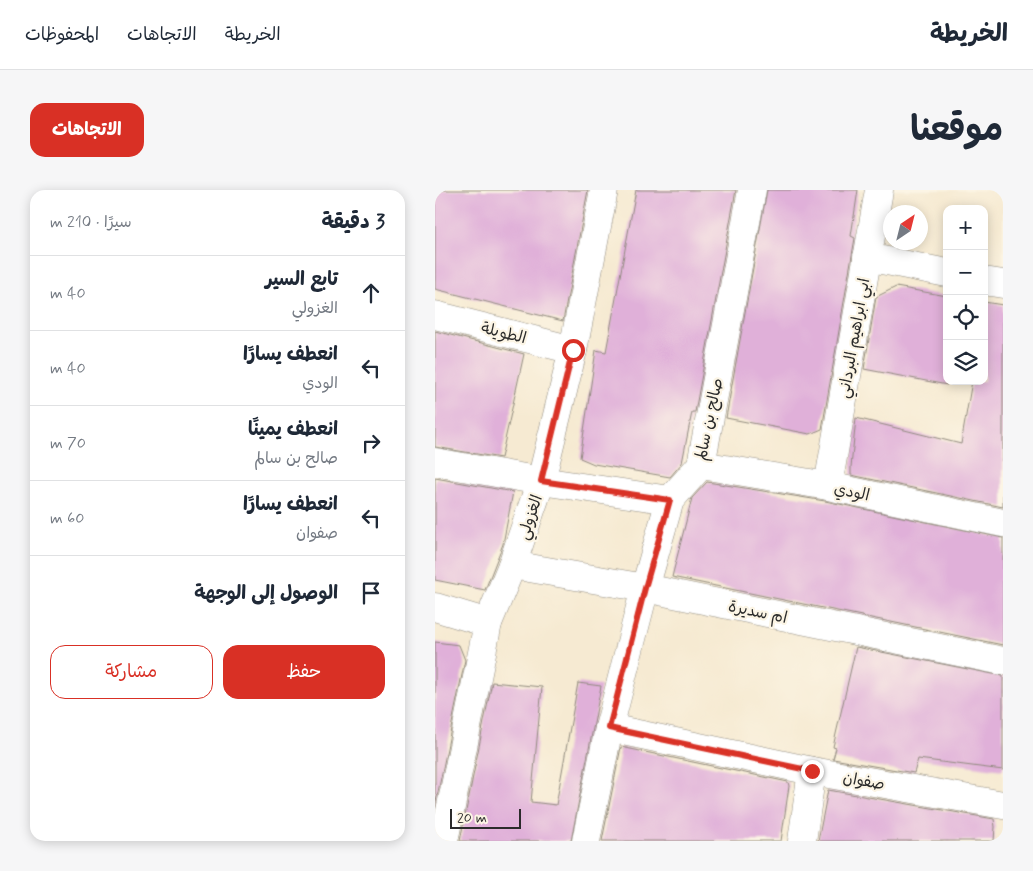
<!DOCTYPE html>
<html lang="ar">
<meta charset="utf-8">
<style>
body{margin:0;font-family:Mynerve,"Playpen Sans Arabic",sans-serif;background:#f6f6f7;color:#1f2937;direction:rtl}
.controls{position:absolute;right:15px;top:15px;display:grid;overflow:hidden;border-radius:10px;box-shadow:0 2px 12px #0003}
.controls button{width:45px;height:45px;display:grid;place-items:center;padding:0;border:0;border-bottom:1px solid #e0e1e3;background:#fff;color:#1f2937;font:25px sans-serif}
.compass{position:absolute;left:448px;top:15px;width:45px;height:45px;border-radius:50%;background:#fff;box-shadow:0 2px 12px #0003;rotate:35deg}
.scale{position:absolute;left:15px;bottom:12px;width:71px;box-sizing:border-box;padding-left:5px;border:2px solid #2b2b2b;border-top:0;font-size:14px;line-height:18px;white-space:nowrap;color:#2b2b2b;-webkit-text-stroke:4px #fcf5e5;paint-order:stroke}
.stop{position:absolute;width:15px;height:15px;margin:-11px;border:4px solid #d93025;border-radius:50%;background:#fff}
.stop.end{background:#d93025;border-color:#fff;box-shadow:0 1px 5px #0008}
.list{margin:0;padding:0;list-style:none}
h2{display:flex;justify-content:space-between;align-items:center;height:65px;margin:0;padding:0 20px;font-size:21px}
h2 small{font-size:16px;font-weight:400;color:#747a83}
.list li{display:grid;grid-template-columns:32px 1fr auto;gap:15px;align-items:center;box-sizing:border-box;height:75px;padding:0 20px;border-top:1px solid #e0e1e3}
.list b{display:block;font-size:19px;white-space:nowrap}
.list p{margin:0;font-size:16px;white-space:nowrap;color:#747a83}
.list em{font-size:16px;font-style:normal;color:#747a83}
.actions{display:flex;gap:10px;padding:15px 20px}
.actions a{flex:1;padding:11px 0;border:1px solid #d93025;border-radius:15px;text-align:center;font-size:18px;color:#d93025}
.actions .main{background:#d93025;color:#fff}
.icon{flex:none;width:28px;height:28px;fill:none;stroke:currentColor;stroke-width:2;stroke-linecap:round;stroke-linejoin:round}
.map{position:relative;flex:none;width:568px;height:651px;overflow:hidden;direction:ltr;border-radius:15px}
header{display:flex;align-items:center;gap:30px;box-sizing:border-box;height:70px;padding:0 25px;background:#fff;border-bottom:1px solid #e0e1e3}
header strong{font-size:24px}
nav{display:flex;gap:28px;margin-inline-start:auto;font-size:18px}
.intro{display:flex;align-items:center;justify-content:space-between;box-sizing:border-box;height:120px;padding:0 30px}
h1{margin:0;font-size:35px}
.button{padding:12px 22px;border-radius:15px;background:#d93025;color:#fff;font-size:18px;font-weight:700}
main{display:flex;gap:30px;padding:0 30px}
aside{flex:1;background:#fff;border-radius:15px;box-shadow:0 2px 12px #0003}
.map>svg:first-child{display:block}
</style>
<header>
<strong>الخريطة</strong>
<nav><a>الخريطة</a><a>الاتجاهات</a><a>المحفوظات</a></nav>
</header>
<div class="intro"><h1>موقعنا</h1><a class="button">الاتجاهات</a></div>
<main>
<div class="map">
<svg width="568" height="651" viewBox="0 0 568 651">
<rect width="100%" height="100%" fill="#fcf5e5"/>
<filter id="ink" filterUnits="userSpaceOnUse"><feTurbulence type="fractalNoise" baseFrequency=".02" numOctaves="2"/><feDisplacementMap in="SourceGraphic" scale="10" xChannelSelector="R" yChannelSelector="G"/><feConvolveMatrix kernelMatrix="1 2 1 2 8 2 1 2 1" color-interpolation-filters="sRGB"/></filter>
<filter id="wash" filterUnits="userSpaceOnUse"><feTurbulence type="fractalNoise" baseFrequency=".0096" numOctaves="4" result="noise"/><feDisplacementMap in="SourceGraphic" scale="20" xChannelSelector="R" yChannelSelector="G"/><feGaussianBlur stdDeviation="1.12" result="paint"/><feColorMatrix in="noise" values="0 0 0 0 0 0 0 0 0 0 0 0 0 0 0 0 0 1.4 0 .05"/><feComposite in="paint" operator="in"/></filter>
<g filter="url(#wash)">
<rect width="100%" height="100%" fill="#f6ead2"/>
<g id="blocks">
<g fill="#e0b0d9">
<polygon points="0,0 153,0 128,131 0,99"/>
<polygon points="201,0 301,0 260,222 257,222 247,273 235,287 159,274 145,268 161,160 171,162"/>
<polygon points="332,0 423,0 416,46 420,48 387,239 375,244 291,228"/>
<polygon points="461,97 512,106 512,195 429,179 441,107"/>
<polygon points="549,112 568,115 568,317 416,285 416,277 421,228 526,254 537,191 549,191"/>
<polygon points="0,141 89,164 66,268 0,257"/>
<polygon points="0,288 78,302 68,354 50,400 0,390"/>
<polygon points="272,292 390,311 568,348 568,455 237,387 257,308"/>
<polygon points="0,452 24,455 30,470 0,617"/>
<polygon points="421,457 568,486 568,580 483,569 479,583 398,569 401,558 398,557"/>
<polygon points="57,492 107,497 96,612 121,615 143,493 166,496 160,528 136,651 25,651"/>
<polygon points="186,557 353,592 354,596 346,651 167,651"/>
<polygon points="393,600 559,629 560,637 559,651 383,651"/>
</g>
</g>
</g>
<g filter="url(#ink)">
<use href="#blocks" fill-opacity="0" stroke="#908a7e" stroke-width="1"/>
<g fill="none" stroke-linecap="round" stroke-linejoin="round">
<defs>
<g id="minor">
<polyline points="432,67 512,83"/>
<polyline points="549,91 568,94"/>
<polyline points="0,125 138,160"/>
<polyline points="0,272 106,291 235,310"/>
<polyline points="266,275 393,296 568,333"/>
<polyline points="393,296 444,0"/>
<polyline points="77,375 210,398 568,471"/>
<polyline points="0,417 53,433"/>
<polyline points="174,538 377,581 568,615"/>
<polyline points="9,651 53,433 77,375 106,291 138,160 169,0"/>
<polyline points="151,651 174,538 210,398 235,310 266,275 317,0"/>
<polyline points="367,651 377,581"/>
</g>
</defs>
<use href="#minor" stroke="#908a7e" stroke-width="29"/>
<use href="#minor" stroke="#fff" stroke-width="28"/>
</g>
</g>
<g fill="none" stroke-linecap="round" stroke-linejoin="round" filter="url(#ink)">
<polyline stroke="#d93025" stroke-width="6" points="138,160 106,291 235,310 210,398 174,538 377,581"/>
</g>
<g text-anchor="middle" stroke-width="4.5" stroke-linejoin="round" paint-order="stroke">
<g font-size="16" fill="#2b2b2b" stroke="#fcf5e5">
<text transform="translate(69 142) rotate(14)" y="6">الطويلة</text>
<text transform="translate(418 148) rotate(-80)" y="6">ابي ابراهيم البرداني</text>
<text transform="translate(273 229) rotate(-78)" y="6">صالح بن سالم</text>
<text transform="translate(417 301) rotate(12)" y="6">الودي</text>
<text transform="translate(94 327) rotate(-71)" y="6">الغزولي</text>
<text transform="translate(323 421) rotate(12)" y="6">ام سديرة</text>
<text transform="translate(429 590) rotate(10)" y="6">صفوان</text>
</g>
</g>
</svg>
<div class="controls">
<button>+</button>
<button>−</button>
<button><svg class="icon" aria-label="locate" viewBox="0 0 24 24"><circle cx="12" cy="12" r="6"/><path d="M12 2v4M12 18v4M2 12h4M18 12h4"/></svg></button>
<button><svg class="icon" aria-label="layers" viewBox="0 0 24 24"><path d="M12 4l9 5-9 5-9-5zM3 14l9 5 9-5"/></svg></button>
</div>
<svg class="compass" viewBox="-18 -18 36 36"><path d="M0-13l5 13h-10z" fill="#e53935"/><path d="M0 13l5-13h-10z" fill="#747a83"/></svg>
<div class="scale">20 m</div>
<div class="stop" style="left:138px;top:160px"></div>
<div class="stop end" style="left:377px;top:581px"></div>
</div>
<aside>
<h2>3 دقيقة<small>سيرًا · 210 m</small></h2>
<ul class="list">
<li><svg class="icon" aria-label="ahead" viewBox="0 0 24 24"><path d="M12 20V5M6 11l6-6 6 6"/></svg><div><b>تابع السير</b><p>الغزولي</p></div><em>40 m</em></li>
<li><svg class="icon" aria-label="left" viewBox="0 0 24 24"><path d="M17 20v-9H6M10 6l-5 5 5 5"/></svg><div><b>انعطف يسارًا</b><p>الودي</p></div><em>40 m</em></li>
<li><svg class="icon" aria-label="right" viewBox="0 0 24 24"><path d="M7 20v-9h11M14 6l5 5-5 5"/></svg><div><b>انعطف يمينًا</b><p>صالح بن سالم</p></div><em>70 m</em></li>
<li><svg class="icon" aria-label="left" viewBox="0 0 24 24"><path d="M17 20v-9H6M10 6l-5 5 5 5"/></svg><div><b>انعطف يسارًا</b><p>صفوان</p></div><em>60 m</em></li>
<li><svg class="icon" aria-label="arrive" viewBox="0 0 24 24"><path d="M6 21V4h12l-3 4 3 4H6"/></svg><div><b>الوصول إلى الوجهة</b></div></li>
</ul>
<div class="actions"><a class="main">حفظ</a><a>مشاركة</a></div>
</aside>
</main>
